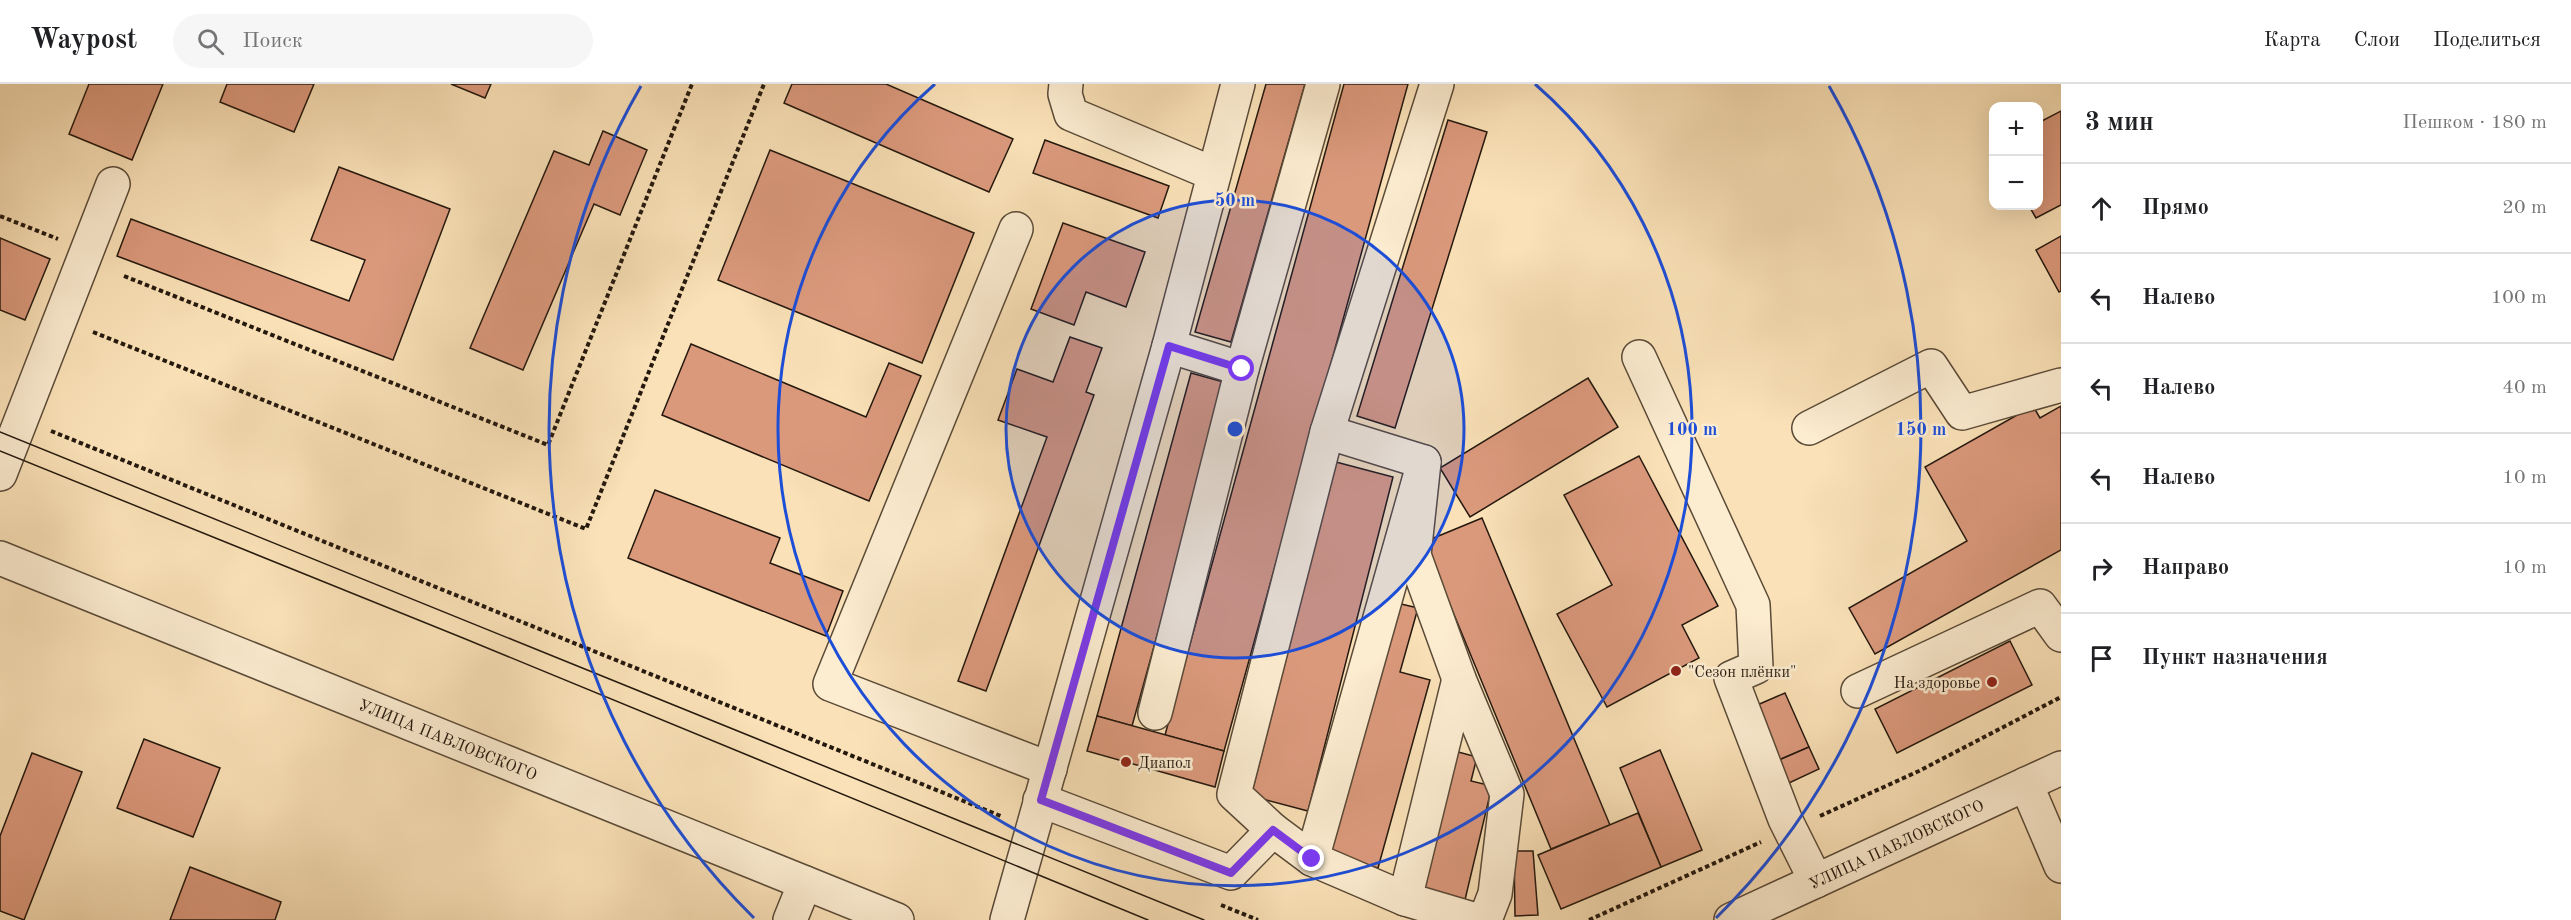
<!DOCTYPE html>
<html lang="ru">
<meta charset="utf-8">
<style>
body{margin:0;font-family:"Old Standard TT",serif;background:#f6f6f6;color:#202124}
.controls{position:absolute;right:18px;top:18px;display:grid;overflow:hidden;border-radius:12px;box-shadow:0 6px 24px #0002}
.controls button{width:54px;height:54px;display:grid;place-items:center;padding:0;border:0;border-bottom:2px solid #e0e0e0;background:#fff;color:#202124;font:30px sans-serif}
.stop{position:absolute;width:18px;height:18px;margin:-14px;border:4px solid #7c3aed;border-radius:50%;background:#fff}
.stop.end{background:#7c3aed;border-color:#fff;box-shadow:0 2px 6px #0008}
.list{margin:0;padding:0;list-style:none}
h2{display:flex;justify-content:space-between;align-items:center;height:78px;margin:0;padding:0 24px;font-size:26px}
h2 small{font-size:20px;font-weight:400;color:#757577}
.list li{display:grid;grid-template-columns:39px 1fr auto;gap:18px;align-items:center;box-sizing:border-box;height:90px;padding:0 24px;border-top:2px solid #e0e0e0}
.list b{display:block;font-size:22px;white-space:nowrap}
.list em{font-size:20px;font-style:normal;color:#757577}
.icon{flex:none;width:33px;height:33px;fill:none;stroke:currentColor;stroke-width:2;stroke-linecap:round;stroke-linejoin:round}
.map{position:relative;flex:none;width:2061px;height:836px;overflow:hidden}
header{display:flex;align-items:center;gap:36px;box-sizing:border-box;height:84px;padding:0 30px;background:#fff;border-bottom:2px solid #e0e0e0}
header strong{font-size:28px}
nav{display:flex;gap:33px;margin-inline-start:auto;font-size:21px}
.search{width:420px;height:54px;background:#f6f6f6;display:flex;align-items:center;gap:15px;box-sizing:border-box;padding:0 21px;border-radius:33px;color:#757577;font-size:22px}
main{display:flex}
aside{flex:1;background:#fff}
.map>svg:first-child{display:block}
</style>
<header>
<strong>Waypost</strong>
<div class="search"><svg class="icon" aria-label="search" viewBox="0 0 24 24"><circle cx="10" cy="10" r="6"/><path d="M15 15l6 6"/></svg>Поиск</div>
<nav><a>Карта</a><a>Слои</a><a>Поделиться</a></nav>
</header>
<main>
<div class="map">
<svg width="2061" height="836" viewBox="0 0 2061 836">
<rect width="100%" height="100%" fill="#fae1b7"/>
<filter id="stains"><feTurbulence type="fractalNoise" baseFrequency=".00333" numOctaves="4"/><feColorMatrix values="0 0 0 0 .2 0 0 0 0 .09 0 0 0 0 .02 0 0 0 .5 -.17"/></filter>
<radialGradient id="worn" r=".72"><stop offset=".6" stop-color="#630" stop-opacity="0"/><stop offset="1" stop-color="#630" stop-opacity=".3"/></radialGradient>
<g fill="#db997c" stroke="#24180e" stroke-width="1.5">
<polygon points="89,0 163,0 132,76 69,50"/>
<polygon points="227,0 314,0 294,48 220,18"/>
<polygon points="451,0 491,0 485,14"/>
<polygon points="792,0 886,0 1013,55 989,108 784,19"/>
<polygon points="1266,0 1305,0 1231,258 1195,248"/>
<polygon points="1344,0 1408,0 1224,667 1165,651"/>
<polygon points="2061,27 2061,121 2036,134 2029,122 2038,122 2038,39"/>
<polygon points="1448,36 1487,48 1395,344 1357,332"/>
<polygon points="603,47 647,66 620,131 594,120 523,286 470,264 554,67 589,81"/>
<polygon points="1045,56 1169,102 1158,134 1033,89"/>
<polygon points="770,66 974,149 922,279 718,196"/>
<polygon points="339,83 450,125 393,276 117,172 131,135 349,217 365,176 311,156"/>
<polygon points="1063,139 1145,168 1126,223 1086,208 1074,241 1031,225"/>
<polygon points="2061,152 2061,207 2059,208 2036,166"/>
<polygon points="0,154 50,175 25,236 0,226"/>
<polygon points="1070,253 1102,264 1086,308 1094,311 986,607 958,597 1047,353 998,336 1017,285 1053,298"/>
<polygon points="691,260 866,333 889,279 921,292 869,417 662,331"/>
<polygon points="1191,289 1227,299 1132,642 1097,632"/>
<polygon points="1588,294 1618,343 1470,433 1440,384"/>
<polygon points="2033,322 2040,334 2061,322 2061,466 1875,570 1849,524 1967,457 1925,383"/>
<polygon points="1639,372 1718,522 1682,541 1699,574 1607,623 1557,530 1612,501 1564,411"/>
<polygon points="1336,378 1393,393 1308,727 1251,712"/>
<polygon points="655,406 780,454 770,479 843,507 826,552 628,474"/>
<polygon points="1482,434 1610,741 1551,765 1424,458"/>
<polygon points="1397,519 1418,524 1400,588 1430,596 1378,784 1327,770"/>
<polygon points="2010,557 2032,601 1897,669 1875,625"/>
<polygon points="1785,609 1809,663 1779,676 1755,622"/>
<polygon points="1097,632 1224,667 1215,703 1087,667"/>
<polygon points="144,655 220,684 193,753 117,724"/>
<polygon points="1809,663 1819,685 1789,699 1779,676"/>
<polygon points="1447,665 1477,673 1471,697 1492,702 1464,820 1413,808"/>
<polygon points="1660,666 1702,766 1661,783 1620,684"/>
<polygon points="32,669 82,688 24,836 0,827 0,752"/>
<polygon points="1638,729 1661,783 1561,825 1538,771"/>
<polygon points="1514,767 1533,767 1538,831 1515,832"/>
<polygon points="190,783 281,818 275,836 170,836"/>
</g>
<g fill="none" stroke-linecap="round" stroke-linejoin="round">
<defs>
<g id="minor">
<polyline points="1066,0 1065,10 1071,30 1214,90"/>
<polyline points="1016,145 830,600 1050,685"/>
<polyline points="1169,262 1242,285"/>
<polyline points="1639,273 1753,521 1756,583 1731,594 1785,735 1816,797"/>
<polyline points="1809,344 1931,282 1962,329 2061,301"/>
<polyline points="1327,348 1424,378 1414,471 1459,595 1507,710 1495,810 1485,836"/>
<polyline points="0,390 113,100"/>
<polyline points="0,474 897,836"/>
<polyline points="1858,607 2040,522 2061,551"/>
<polyline points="1155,629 1242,285 1323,0"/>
<polyline points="2026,700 2061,782"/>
<polyline points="1040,716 1231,789 1273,746 1312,775 1424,378"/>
<polyline points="1273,746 1234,710 1327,348 1437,0"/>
<polyline points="1312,775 1405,815 1459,595"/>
<polyline points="1405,815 1476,836"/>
<polyline points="790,836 805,799"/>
<polyline points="1007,836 1169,262 1238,0"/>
<polyline points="1731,836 2061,684"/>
</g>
</defs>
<use href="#minor" stroke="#5a4a38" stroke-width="36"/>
<g stroke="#24180e" stroke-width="4" stroke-dasharray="4.5 3" stroke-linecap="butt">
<polyline points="0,132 58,155"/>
<polyline points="124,192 548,361 692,0"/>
<polyline points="93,248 586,445 764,0"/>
<polyline points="51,347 1003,733"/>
<polyline points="1820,732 1919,687 2061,613"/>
<polyline points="1221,821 1258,836"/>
<polyline points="1589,836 1761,758"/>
</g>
<use href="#minor" stroke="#fcecd0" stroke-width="33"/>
<g stroke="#24180e" stroke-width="1.5">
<polyline points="0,348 1204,836"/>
<polyline points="0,367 463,554 1148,836"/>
</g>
</g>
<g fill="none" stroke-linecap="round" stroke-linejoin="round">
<polyline stroke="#7c3aed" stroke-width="8" points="1242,285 1169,262 1041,716 1231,789 1273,746 1312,775"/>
</g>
<circle cx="1235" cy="345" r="229" fill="#1d4ed8" fill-opacity=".12"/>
<g fill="none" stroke="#1d4ed8" stroke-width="3">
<circle cx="1235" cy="345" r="229"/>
<path d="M1535 0A457 457 0 1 1 935 0"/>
<path d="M754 834A686 686 0 0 1 641 2M1829 2A686 686 0 0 1 1716 834"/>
</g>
<g fill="#8f2418" stroke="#fcecd0" stroke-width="2">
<circle cx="1676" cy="587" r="6"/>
<circle cx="1992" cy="598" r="6"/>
<circle cx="1126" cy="678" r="6"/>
</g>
<g text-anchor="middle" stroke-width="5" stroke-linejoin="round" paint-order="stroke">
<g font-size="16" fill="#24180e" stroke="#fcecd0" text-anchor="start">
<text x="1688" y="593">"Сезон плёнки"</text>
<text x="1980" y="604" text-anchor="end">На здоровье</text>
<text x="1138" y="684">Диапол</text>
</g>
<g font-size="16" fill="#24180e" stroke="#fcecd0">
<text transform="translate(448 655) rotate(22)" y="6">УЛИЦА ПАВЛОВСКОГО</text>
<text transform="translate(1896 760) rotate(-25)" y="6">УЛИЦА ПАВЛОВСКОГО</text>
</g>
</g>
<circle cx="1235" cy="345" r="9" fill="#1d4ed8" stroke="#fcecd0" stroke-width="3"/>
<g font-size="18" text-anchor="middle" font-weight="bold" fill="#1d4ed8" stroke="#fcecd0" stroke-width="5" stroke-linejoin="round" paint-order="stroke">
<text x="1235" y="122">50 m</text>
<text x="1692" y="351">100 m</text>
<text x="1921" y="351">150 m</text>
</g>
<rect width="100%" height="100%" filter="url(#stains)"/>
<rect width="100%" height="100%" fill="url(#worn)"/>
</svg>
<div class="controls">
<button>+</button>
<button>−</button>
</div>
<div class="stop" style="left:1242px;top:285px"></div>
<div class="stop end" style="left:1312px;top:775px"></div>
</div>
<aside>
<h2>3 мин<small>Пешком · 180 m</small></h2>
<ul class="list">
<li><svg class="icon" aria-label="ahead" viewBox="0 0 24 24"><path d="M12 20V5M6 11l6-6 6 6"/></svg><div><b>Прямо</b></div><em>20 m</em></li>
<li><svg class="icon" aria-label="left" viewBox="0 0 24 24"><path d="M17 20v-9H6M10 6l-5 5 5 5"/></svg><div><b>Налево</b></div><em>100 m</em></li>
<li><svg class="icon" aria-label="left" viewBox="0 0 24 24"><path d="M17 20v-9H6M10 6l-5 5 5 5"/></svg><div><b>Налево</b></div><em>40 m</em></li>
<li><svg class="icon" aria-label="left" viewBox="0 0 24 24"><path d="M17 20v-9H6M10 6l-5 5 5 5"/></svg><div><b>Налево</b></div><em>10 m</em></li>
<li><svg class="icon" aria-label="right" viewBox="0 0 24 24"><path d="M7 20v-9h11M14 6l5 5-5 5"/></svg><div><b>Направо</b></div><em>10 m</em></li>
<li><svg class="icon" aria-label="arrive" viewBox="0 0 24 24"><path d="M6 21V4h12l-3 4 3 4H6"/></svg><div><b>Пункт назначения</b></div></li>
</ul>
</aside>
</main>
